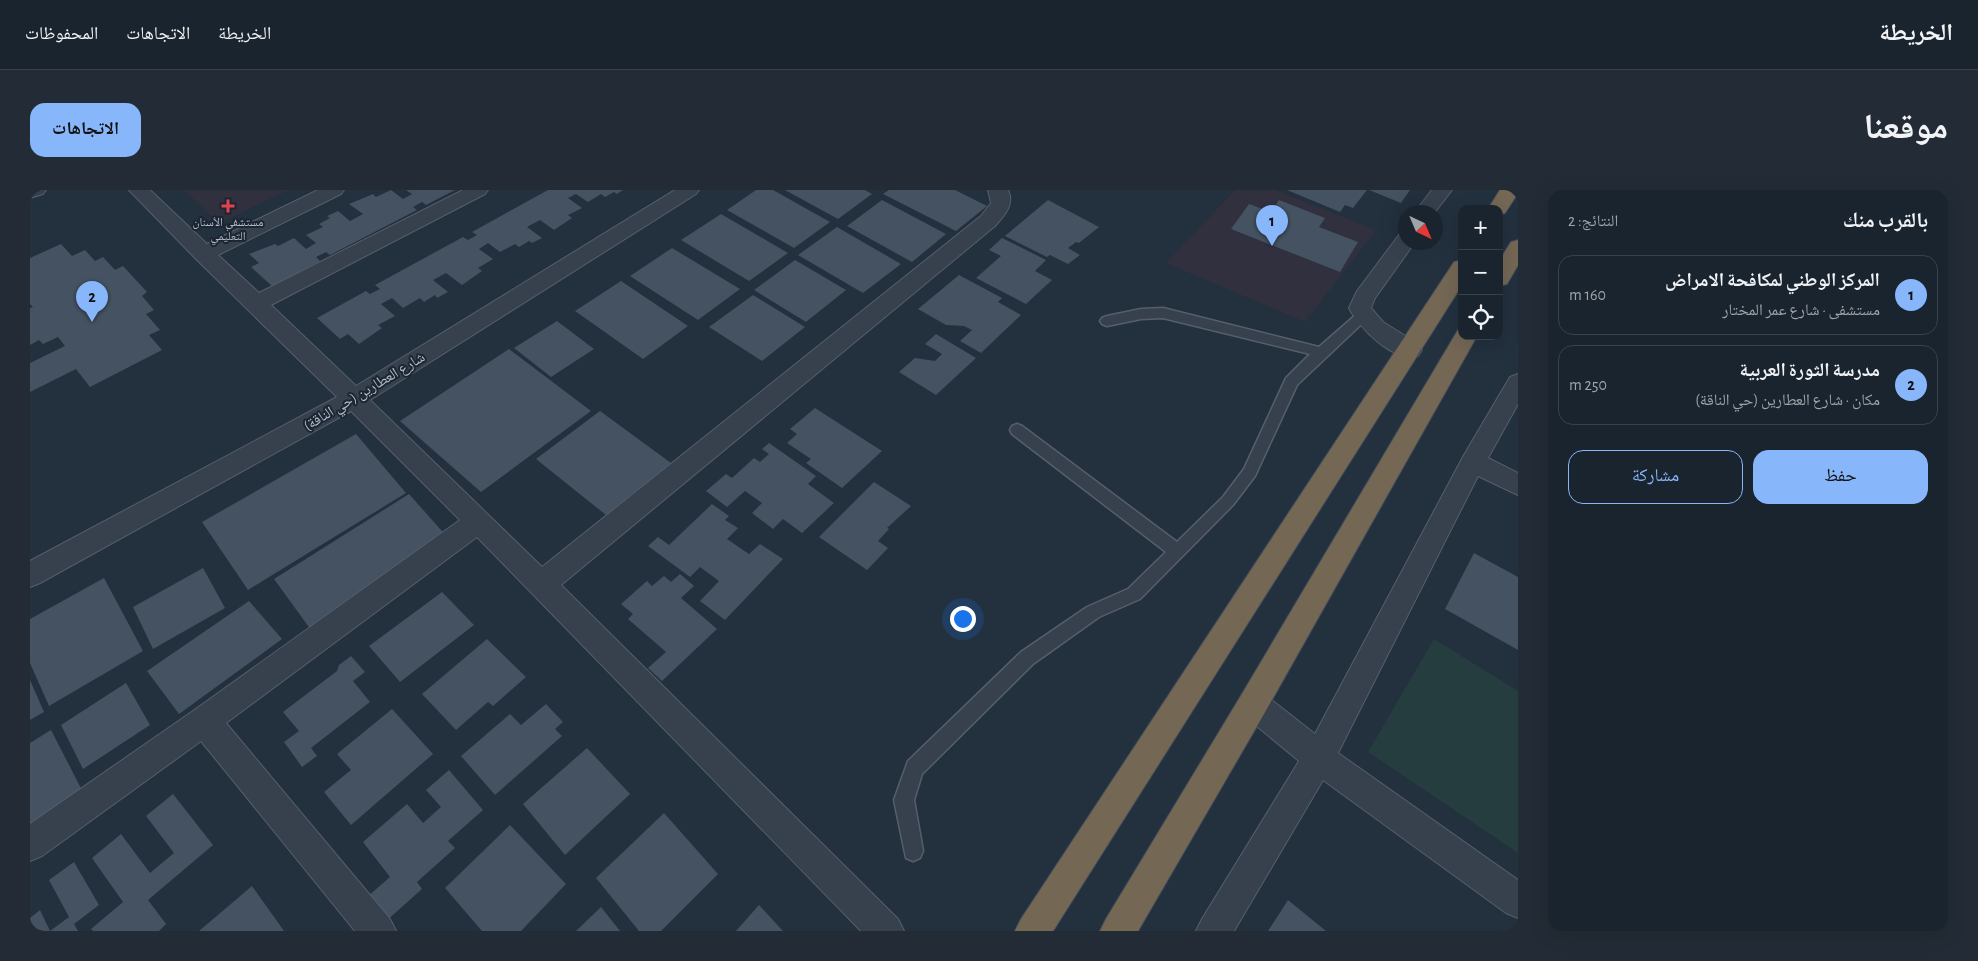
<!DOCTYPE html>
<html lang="ar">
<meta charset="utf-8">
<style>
body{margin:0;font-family:"Alegreya Sans","Noto Naskh Arabic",sans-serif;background:#232c36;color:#f1f3f6;direction:rtl}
.controls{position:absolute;right:15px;top:15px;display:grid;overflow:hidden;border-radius:10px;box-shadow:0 5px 20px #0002}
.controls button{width:45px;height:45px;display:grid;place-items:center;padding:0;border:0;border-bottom:1px solid #38414a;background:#1a242e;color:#f1f3f6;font:25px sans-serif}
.compass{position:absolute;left:1368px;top:15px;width:45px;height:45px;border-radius:50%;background:#1a242e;box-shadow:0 5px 20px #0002;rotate:136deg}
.you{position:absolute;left:932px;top:428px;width:18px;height:18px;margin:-12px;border:4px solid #fff;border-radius:50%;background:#1a73e8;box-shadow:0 0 0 8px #1a73e833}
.badge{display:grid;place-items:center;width:32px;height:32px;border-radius:50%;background:#87b6fa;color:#111;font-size:16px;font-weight:700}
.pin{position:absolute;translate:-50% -41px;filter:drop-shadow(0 1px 2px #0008)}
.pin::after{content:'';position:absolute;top:26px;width:18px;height:15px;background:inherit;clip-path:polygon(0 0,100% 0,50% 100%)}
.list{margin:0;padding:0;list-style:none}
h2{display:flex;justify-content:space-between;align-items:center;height:65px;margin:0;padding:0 20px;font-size:21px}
h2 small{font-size:16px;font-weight:400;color:#9fa4aa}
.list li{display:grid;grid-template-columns:32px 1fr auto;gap:15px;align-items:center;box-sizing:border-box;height:80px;margin:0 10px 10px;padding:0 10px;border:1px solid #38414a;border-radius:15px}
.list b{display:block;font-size:19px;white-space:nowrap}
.list p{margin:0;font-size:16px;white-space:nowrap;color:#9fa4aa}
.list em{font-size:16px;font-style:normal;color:#9fa4aa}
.actions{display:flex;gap:10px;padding:15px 20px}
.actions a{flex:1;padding:11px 0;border:1px solid #87b6fa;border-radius:15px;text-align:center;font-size:18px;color:#87b6fa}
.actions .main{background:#87b6fa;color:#111}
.icon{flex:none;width:28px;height:28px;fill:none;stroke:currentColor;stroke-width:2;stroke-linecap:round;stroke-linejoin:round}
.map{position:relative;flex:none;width:1488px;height:741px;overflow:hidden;direction:ltr;border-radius:15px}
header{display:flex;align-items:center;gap:30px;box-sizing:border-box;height:70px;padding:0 25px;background:#1a242e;border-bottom:1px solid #38414a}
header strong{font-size:24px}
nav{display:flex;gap:28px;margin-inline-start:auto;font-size:18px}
.intro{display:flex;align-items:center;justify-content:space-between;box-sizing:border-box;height:120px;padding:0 30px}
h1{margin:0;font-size:35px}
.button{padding:12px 22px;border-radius:15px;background:#87b6fa;color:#111;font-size:18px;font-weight:700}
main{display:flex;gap:30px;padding:0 30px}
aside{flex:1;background:#1a242e;border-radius:15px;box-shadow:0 5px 20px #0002}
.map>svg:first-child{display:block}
</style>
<header>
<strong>الخريطة</strong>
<nav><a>الخريطة</a><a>الاتجاهات</a><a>المحفوظات</a></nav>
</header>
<div class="intro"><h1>موقعنا</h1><a class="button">الاتجاهات</a></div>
<main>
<aside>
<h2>بالقرب منك<small>النتائج: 2</small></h2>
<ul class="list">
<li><span class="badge">1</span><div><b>المركز الوطني لمكافحة الامراض</b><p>مستشفى · شارع عمر المختار</p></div><em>160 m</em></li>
<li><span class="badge">2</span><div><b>مدرسة الثورة العربية</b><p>مكان · شارع العطارين (حي الناقة)</p></div><em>250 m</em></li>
</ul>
<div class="actions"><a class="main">حفظ</a><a>مشاركة</a></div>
</aside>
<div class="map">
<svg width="1488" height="741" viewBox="0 0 1488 741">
<rect width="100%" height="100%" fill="#23303e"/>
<g fill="#31303f">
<polygon points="154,0 259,0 189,33"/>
<polygon points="1205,0 1245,0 1346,40 1275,132 1136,73"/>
</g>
<polygon fill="#253d3f" points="1404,449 1488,501 1488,663 1338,562"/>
<g fill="#445262">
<polygon points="361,0 373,9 382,4 376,0 425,0 396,15 392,12 383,17 387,20 300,65 296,62 286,67 290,71 242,96 221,77 229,73 219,64 245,54 248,56 264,48 276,59 286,53 276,45 293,37 289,34 300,28 297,26 308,21 320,31 333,24 319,14 343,4 346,7"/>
<polygon points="518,0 593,0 587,4 584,2 575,7 571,4 558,12 546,4 538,8 552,18 538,25 542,28 524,40 510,30 497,37 512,48 502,53 499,51 489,57 485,54 470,62 458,53 449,59 463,69 448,78 452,81 432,95 416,83 403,90 418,102 407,108 405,105 394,112 390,108 373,118 362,108 351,114 365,126 348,135 352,138 329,154 318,144 310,149 287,128 336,101 340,104 350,99 345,95 433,47 438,50 447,45 442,42"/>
<polygon points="726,0 743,0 800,32 764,58 697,20"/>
<polygon points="755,0 835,0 842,4 808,29"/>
<polygon points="859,0 925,0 957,16 926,41 853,4"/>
<polygon points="1257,0 1337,0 1323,18 1315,15 1310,22"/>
<polygon points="1339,0 1380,0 1371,13"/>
<polygon points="852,10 916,44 882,72 817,36"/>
<polygon points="1018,10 1069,37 1049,53 1046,52 1038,58 1050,65 1038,74 1020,65 1017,67 975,46"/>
<polygon points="1249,10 1295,28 1289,37 1328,52 1310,82 1201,39 1219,14 1241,22"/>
<polygon points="691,24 758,63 719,91 651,50"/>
<polygon points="807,37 871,74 833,103 768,65"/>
<polygon points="972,48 1016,70 1005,81 1022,90 996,114 946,88 971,66 959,60"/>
<polygon points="31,54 42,66 55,60 65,71 73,67 85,80 93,76 117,102 112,106 124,120 116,124 130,140 119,145 132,160 60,197 46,179 0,202 0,173 35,156 28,147 13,154 9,150 0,155 0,118 3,117 0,114 0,68"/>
<polygon points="642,58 710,99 668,130 600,86"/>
<polygon points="765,70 816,100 776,132 724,100"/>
<polygon points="929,85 972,108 968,112 991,125 951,163 930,151 942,140 934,136 916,135 888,119"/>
<polygon points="591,91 658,136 613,169 545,121"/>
<polygon points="723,105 775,137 732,171 679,137"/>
<polygon points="527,131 564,159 521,187 484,158"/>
<polygon points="906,144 946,168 906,205 869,182 885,168 905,171 912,164 895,154"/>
<polygon points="479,159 561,221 451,302 370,231"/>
<polygon points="785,218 852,261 812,298 776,273 781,269 757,253 767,244 760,239"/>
<polygon points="570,221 641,273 576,325 506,269"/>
<polygon points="326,244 376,303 218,400 172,332"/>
<polygon points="739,253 786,286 778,294 804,313 772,343 753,329 743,339 722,323 732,313 715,301 697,317 676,301 696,284 702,288 724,268 730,272 739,264 732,259"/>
<polygon points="844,292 881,316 857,338 859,339 848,351 858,358 837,380 789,347"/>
<polygon points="379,304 419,349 281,440 244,389"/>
<polygon points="682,314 699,326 695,330 708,338 697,349 719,364 730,354 753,369 695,430 670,411 689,391 670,377 660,387 618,356 628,347 639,355"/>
<polygon points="1444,363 1488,387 1488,460 1415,419"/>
<polygon points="173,378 195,418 123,459 103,417"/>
<polygon points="650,384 664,396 651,408 687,439 632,491 618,478 636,462 598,429 603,424 591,414 617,391 622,396 634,386 641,392"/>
<polygon points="74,388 113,461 19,516 0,473 0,429"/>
<polygon points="412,402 444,435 370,492 339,456"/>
<polygon points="219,411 252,449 149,524 117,481"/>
<polygon points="457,449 496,487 463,516 458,512 426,540 392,504"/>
<polygon points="321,466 335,482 323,491 340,512 281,558 287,566 272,577 254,552 269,541 253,522 307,481 309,475"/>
<polygon points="0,490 14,522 0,530"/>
<polygon points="96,493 120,535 53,579 31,535"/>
<polygon points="516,514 533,532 525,539 532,546 465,605 431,566 480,524 491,535"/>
<polygon points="362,519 403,564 321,635 294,602 321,580 307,564"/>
<polygon points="21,540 57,610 0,648 0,553"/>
<polygon points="557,558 600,604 535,665 493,614"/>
<polygon points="419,580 453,620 418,651 425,658 387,692 392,699 355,732 336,708 360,687 333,652 377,614 393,633 411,617 396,600"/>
<polygon points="143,604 183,655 118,710 136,734 129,741 63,741 61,739 93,712 62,668 91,644 120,683 144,663 116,626"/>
<polygon points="634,623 688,684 631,741 609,741 566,688"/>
<polygon points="480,635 536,694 491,741 452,741 415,698"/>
<polygon points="44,672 69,715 44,734 48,741 0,741 0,728 10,720 20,741 39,727 19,690"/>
<polygon points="222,696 254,741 169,741"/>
<polygon points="1258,710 1296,741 1238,741"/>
<polygon points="729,715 753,741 706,741"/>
<polygon points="571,717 590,741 546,741"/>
</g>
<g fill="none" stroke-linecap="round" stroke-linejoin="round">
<defs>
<polygon id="lane" points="1133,118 1289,157 1328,123 1338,123 1340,126 1267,195 1225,286 1203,315 1110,409 1069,427 1003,474 892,584 884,610 893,661 890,668 883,671 876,668 864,610 878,571 991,462 1057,417 1098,399 1136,362 982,244 980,240 982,236 987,234 992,236 1147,352 1193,307 1214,279 1256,188 1280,164 1133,128 1111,129 1077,136 1072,134 1070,131 1072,128 1077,126 1111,119"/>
<g id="street">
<polygon points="0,0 16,0 13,4 0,8"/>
<path d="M99,0H120L177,54L288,0H314L311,4L188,65L229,103L433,0H458L455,4L241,115L326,196L645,0H669L666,4L340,210L512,377L951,26L961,13L958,0H978C985,14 975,25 965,36L531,395L868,729L874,741H831L447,347L196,533L360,729L366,741H325L171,551L12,666L0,671V634L163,521L430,330L321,221L10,393L0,397V371L307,207L166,69Z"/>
<polygon points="1402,0 1422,0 1405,22 1385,22"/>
<path d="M1376,44V52H1385L1345,108L1341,118L1353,132L1388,154L1392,160L1388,166C1364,173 1329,138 1319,118L1327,101L1369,45Z"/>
<polygon points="1488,184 1488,214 1458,268 1488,283 1488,305 1448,286 1308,563 1488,690 1488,728 1476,723 1293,590 1204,741 1166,741 1172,729 1269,571 1212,524 1208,514 1212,504 1223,500 1234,504 1285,544 1434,265 1480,187"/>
</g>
<g id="highway">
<polygon points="1470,0 1488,0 1488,3 1475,23 1469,25 1469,19 1458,19"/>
<polygon points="1488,50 1488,75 1477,94 1469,96 1469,71 1481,52"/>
<polygon points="1432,70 1432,95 1023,741 985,741 991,729 1424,72"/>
<polygon points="1432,139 1432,146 1447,146 1234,524 1108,741 1070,741 1076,729 1212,504 1428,140"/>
</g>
</defs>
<use href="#lane" stroke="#555f6c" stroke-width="3"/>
<use href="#street" stroke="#555f6c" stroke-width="2"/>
<use href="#highway" stroke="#424c59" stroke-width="2"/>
<use href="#lane" fill="#37414e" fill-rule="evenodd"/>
<use href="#street" fill="#37414e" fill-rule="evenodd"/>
<use href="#highway" fill="#746754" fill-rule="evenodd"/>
</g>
<path fill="#e0444e" stroke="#1c2633" stroke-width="2" d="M195.5 8.5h5v5h5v5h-5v5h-5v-5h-5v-5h5z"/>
<g text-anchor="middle" stroke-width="4" stroke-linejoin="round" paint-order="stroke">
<g font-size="12" fill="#b3bcc9" stroke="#1c2633">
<text x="198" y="36">مستشفي الأسنان<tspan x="198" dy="14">التعليمي</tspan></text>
</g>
<g font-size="15" fill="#b3bcc9" stroke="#1c2633">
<text transform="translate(334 201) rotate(-31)" y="5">شارع العطارين (حي الناقة)</text>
</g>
</g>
</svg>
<div class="controls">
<button>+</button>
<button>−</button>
<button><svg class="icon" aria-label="locate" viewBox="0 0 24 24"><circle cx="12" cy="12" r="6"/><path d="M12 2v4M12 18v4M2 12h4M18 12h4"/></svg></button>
</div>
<svg class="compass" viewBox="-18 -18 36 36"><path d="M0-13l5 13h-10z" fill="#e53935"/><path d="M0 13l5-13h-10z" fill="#9fa4aa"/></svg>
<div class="you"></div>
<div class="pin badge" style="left:1242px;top:56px">1</div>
<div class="pin badge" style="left:62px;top:132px">2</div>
</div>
</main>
